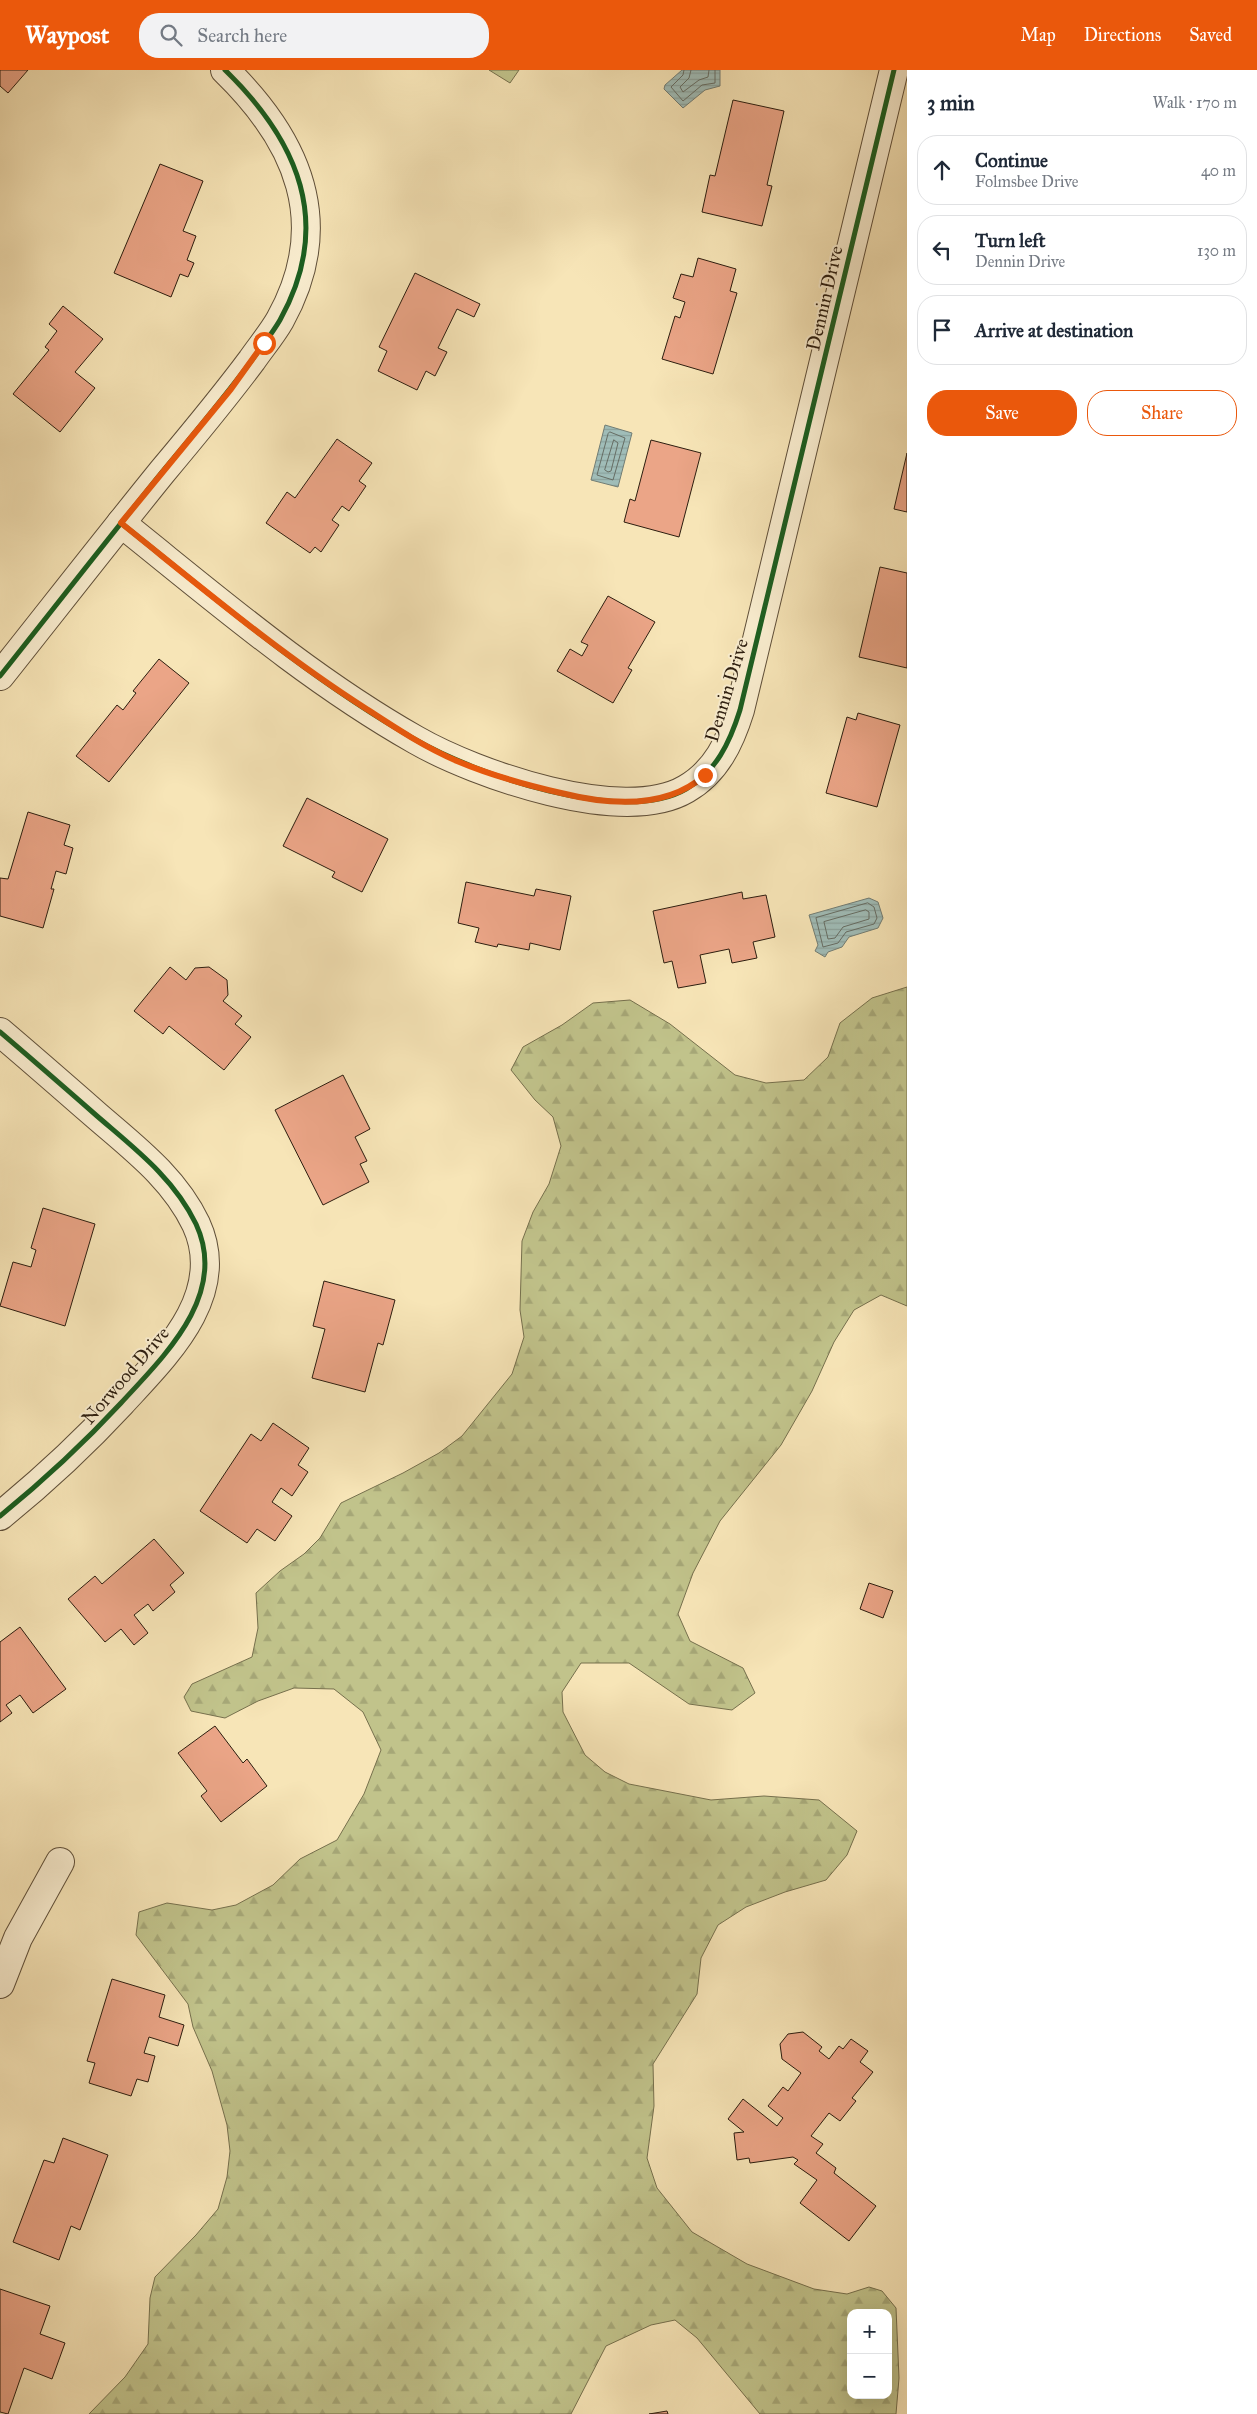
<!DOCTYPE html>
<meta charset="utf-8">
<style>
body{margin:0;font-family:"IM FELL Great Primer",serif;background:#f2f2f3;color:#1f2937}
.controls{position:absolute;right:15px;bottom:15px;display:grid;overflow:hidden;border-radius:10px;box-shadow:0 5px 20px #0002}
.controls button{width:45px;height:45px;display:grid;place-items:center;padding:0;border:0;border-bottom:1px solid #e0e1e3;background:#fff;color:#1f2937;font:25px sans-serif}
.stop{position:absolute;width:15px;height:15px;margin:-11px;border:4px solid #ea580c;border-radius:50%;background:#fff}
.stop.end{background:#ea580c;border-color:#fff;box-shadow:0 1px 5px #0008}
.list{margin:0;padding:0;list-style:none}
h2{display:flex;justify-content:space-between;align-items:center;height:65px;margin:0;padding:0 20px;font-size:21px}
h2 small{font-size:16px;font-weight:400;color:#747a83}
.list li{display:grid;grid-template-columns:32px 1fr auto;gap:15px;align-items:center;box-sizing:border-box;height:70px;margin:0 10px 10px;padding:0 10px;border:1px solid #e0e1e3;border-radius:20px}
.list b{display:block;font-size:19px;white-space:nowrap}
.list p{margin:0;font-size:16px;white-space:nowrap;color:#747a83}
.list em{font-size:16px;font-style:normal;color:#747a83}
.actions{display:flex;gap:10px;padding:15px 20px}
.actions a{flex:1;padding:11px 0;border:1px solid #ea580c;border-radius:20px;text-align:center;font-size:18px;color:#ea580c}
.actions .main{background:#ea580c;color:#fff}
.icon{flex:none;width:28px;height:28px;fill:none;stroke:currentColor;stroke-width:2;stroke-linecap:round;stroke-linejoin:round}
.map{position:relative;flex:none;width:907px;height:2344px;overflow:hidden}
header{display:flex;align-items:center;gap:30px;box-sizing:border-box;height:70px;padding:0 25px;background:#ea580c;color:#fff}
header strong{font-size:24px}
nav{display:flex;gap:28px;margin-inline-start:auto;font-size:18px}
.search{width:350px;height:45px;background:#f2f2f3;display:flex;align-items:center;gap:12px;box-sizing:border-box;padding:0 18px;border-radius:20px;color:#747a83;font-size:19px}
main{display:flex}
aside{flex:1;background:#fff}
.map>svg:first-child{display:block}
</style>
<header>
<strong>Waypost</strong>
<div class="search"><svg class="icon" aria-label="search" viewBox="0 0 24 24"><circle cx="10" cy="10" r="6"/><path d="M15 15l6 6"/></svg>Search here</div>
<nav><a>Map</a><a>Directions</a><a>Saved</a></nav>
</header>
<main>
<div class="map">
<svg width="907" height="2344" viewBox="0 0 907 2344">
<defs>
<pattern id="forest-firs" width="22" height="20" patternUnits="userSpaceOnUse" patternTransform="scale(1.25)"><rect width="22" height="20" fill="#c1c38b"/><path d="M5 1l3.5 6h-7zM16 11l3.5 6h-7z" fill="#a6a777"/></pattern>
<pattern id="water-rules" width="6" height="5" patternUnits="userSpaceOnUse" patternTransform="scale(1.25)"><rect width="6" height="5" fill="#a0bdb8"/><path d="M0 2.5h6" fill="none" stroke="#8aa29d"/></pattern>
</defs>
<rect width="100%" height="100%" fill="#f7e5b7"/>
<filter id="stains"><feTurbulence type="fractalNoise" baseFrequency=".004" numOctaves="4"/><feColorMatrix values="0 0 0 0 .2 0 0 0 0 .09 0 0 0 0 .02 0 0 0 .5 -.17"/></filter>
<radialGradient id="worn" r=".72"><stop offset=".6" stop-color="#630" stop-opacity="0"/><stop offset="1" stop-color="#630" stop-opacity=".3"/></radialGradient>
<polygon fill="#c1c38b" stroke="#76704d" points="489,0 519,0 510,13"/>
<path fill="url(#forest-firs)" stroke="#76704d" fill-rule="evenodd" d="M907,917V1236L881,1225L854,1240L834,1272L812,1321L781,1375L720,1451L693,1503L678,1544L690,1571L743,1598L755,1623L732,1640L689,1634L629,1593H581L562,1622L563,1642L585,1685L605,1702L629,1714L711,1730L764,1726L819,1730L857,1761L847,1785L826,1810L785,1822L746,1837L718,1855L701,1888L697,1924L653,1994L654,2036L647,2088L657,2118L692,2162L747,2194L814,2219L847,2224L869,2217L882,2221L896,2238L899,2308L896,2344H760L697,2268L675,2250L651,2255L606,2276L571,2344H89L125,2307L148,2274L150,2228L155,2207L196,2165L218,2139L227,2107L230,2081L227,2055L212,2001L193,1957L188,1934L136,1865L139,1842L167,1833L212,1840L236,1835L273,1815L300,1789L337,1770L364,1724L381,1680L363,1642L334,1619L294,1618L258,1631L225,1648L191,1641L184,1627L192,1614L252,1587L258,1558L256,1523L280,1501L304,1484L320,1468L341,1433L403,1403L439,1383L462,1366L512,1304L524,1267L520,1240L522,1171L533,1142L549,1114L561,1076L553,1047L535,1030L511,1000L523,977L562,955L593,933L630,930L670,954L735,1005L766,1013L804,1010L828,987L840,953L872,928ZM851,2243H888V2325H851Z"/>
<g fill="url(#water-rules)" stroke="#727d74">
<polygon points="682,0 720,0 720,16 705,20 683,38 664,19 665,15"/>
<polygon points="605,355 632,363 618,417 591,410"/>
<polygon points="869,828 878,832 883,848 878,858 849,867 842,877 828,882 825,887 815,881 818,875 809,845"/>
</g>
<g fill="none" stroke-linecap="round" stroke-linejoin="round">
<g stroke="#666d64" stroke-width="1">
<polyline points="684,0 683,5 671,17 683,31 702,15 715,13 715,0"/>
<polyline points="691,0 689,8 680,17 683,22 699,10 708,7 709,0"/>
<polygon points="610,362 625,368 613,410 597,405 608,364"/>
<polygon points="614,370 618,373 611,401 608,402 605,400"/>
<polygon points="868,833 874,837 877,848 874,854 846,862 838,873 823,877 816,848"/>
<polygon points="866,840 869,842 869,849 843,857 835,868 828,869 824,852"/>
</g>
</g>
<g fill="#eba587" stroke="#2c1d0f">
<polygon points="0,0 28,0 8,23 0,16"/>
<polygon points="733,30 784,41 767,115 772,116 762,156 702,142 710,105 715,106"/>
<polygon points="160,94 203,111 183,161 196,166 187,190 194,193 188,207 180,204 171,227 114,203"/>
<polygon points="698,188 736,199 730,221 737,223 713,304 662,289 675,246 680,248 685,232 673,228 681,204 693,207"/>
<polygon points="415,203 480,234 474,247 457,239 438,278 447,282 435,306 426,301 417,320 378,301 387,281 379,277"/>
<polygon points="63,236 103,269 75,302 95,318 60,362 13,324 49,280 45,277 57,261 49,254"/>
<polygon points="337,369 372,393 359,411 366,416 349,441 342,436 332,450 339,455 321,482 315,477 310,483 266,453 287,422 295,428"/>
<polygon points="651,370 701,383 679,467 624,452 630,429 635,431"/>
<polygon points="907,383 907,442 894,439"/>
<polygon points="880,497 907,503 907,598 859,587"/>
<polygon points="608,526 655,552 628,598 632,600 613,633 557,601 570,579 582,586 588,575 581,572"/>
<polygon points="159,589 189,613 109,712 76,686 117,635 123,640 136,623 133,621"/>
<polygon points="858,643 900,655 877,737 826,723 847,647 856,650"/>
<polygon points="307,728 388,769 362,822 332,807 335,802 283,776"/>
<polygon points="28,742 70,755 64,775 73,778 66,804 56,801 51,819 54,819 43,858 0,846 0,808 8,809"/>
<polygon points="466,812 534,826 536,819 571,826 560,880 530,873 529,880 498,874 497,877 475,872 479,858 458,853"/>
<polygon points="742,822 743,829 766,825 775,867 753,872 757,888 732,893 729,879 700,885 706,913 678,918 672,891 664,893 653,841"/>
<polygon points="170,897 186,910 195,898 209,897 227,910 228,925 223,931 242,946 235,954 251,967 224,1000 169,956 163,964 134,941"/>
<polygon points="343,1005 370,1059 355,1067 367,1091 360,1094 369,1112 323,1135 275,1040"/>
<polygon points="43,1138 95,1154 65,1256 0,1236 13,1192 31,1197 36,1180 31,1178"/>
<polygon points="324,1211 395,1230 383,1275 378,1273 365,1322 312,1308 325,1259 313,1256"/>
<polygon points="273,1353 309,1378 298,1395 308,1402 292,1426 281,1418 272,1432 292,1446 275,1471 257,1459 247,1473 200,1441 251,1364 261,1371"/>
<polygon points="154,1469 184,1503 170,1515 175,1522 153,1541 148,1534 134,1545 148,1563 134,1575 121,1559 105,1572 68,1529 95,1506 102,1514"/>
<polygon points="869,1513 893,1521 883,1548 860,1539"/>
<polygon points="20,1557 66,1619 33,1643 20,1625 6,1635 12,1643 0,1652 0,1572"/>
<polygon points="215,1656 243,1693 247,1689 267,1716 221,1752 201,1726 207,1721 178,1683"/>
<polygon points="112,1909 165,1925 159,1947 184,1955 178,1976 149,1967 144,1983 155,1986 148,2012 137,2009 131,2026 89,2013 95,1993 87,1991"/>
<polygon points="803,1962 822,1977 819,1981 829,1989 839,1976 843,1979 851,1969 868,1981 860,1992 873,2002 852,2028 856,2031 840,2051 829,2043 811,2066 823,2074 816,2083 836,2098 834,2103 876,2136 849,2171 800,2133 817,2110 794,2094 798,2090 793,2087 750,2093 749,2088 737,2090 734,2063 744,2062 728,2049 743,2029 777,2056 783,2048 768,2036 783,2017 788,2021 801,2003 782,1989 780,1974 788,1964"/>
<polygon points="63,2068 108,2085 80,2160 71,2156 59,2190 13,2172 44,2090 54,2093"/>
<polygon points="0,2219 50,2236 40,2264 65,2273 52,2309 24,2298 8,2344 0,2342"/>
<polygon points="667,2341 668,2344 649,2344"/>
</g>
<g fill="none" stroke-linecap="round" stroke-linejoin="round">
<defs>
<g id="minor">
<path d="M121,453C216,529 310,610 416,670C475,704 623,756 686,719C716,702 730,672 740,640L894,0"/>
<path d="M0,606C54,538 107,470 162,402C193,365 223,329 252,290C261,277 272,264 280,250C334,153 298,71 225,0"/>
<path d="M0,962C33,990 65,1018 97,1046C134,1078 174,1108 196,1154C229,1225 164,1286 121,1333C83,1374 43,1411 0,1446"/>
<polyline points="0,1914 18,1868 60,1792"/>
</g>
</defs>
<use href="#minor" stroke="#5f4f39" stroke-width="30"/>
<use href="#minor" stroke="#faeed0" stroke-width="28"/>
<defs>
<g id="cycleway">
<path d="M121,453C216,529 310,610 416,670C475,704 623,756 686,719C716,702 730,672 740,640L894,0"/>
<path d="M0,606C54,538 107,470 162,402C193,365 223,329 252,290C261,277 272,264 280,250C334,153 298,71 225,0"/>
<path d="M0,962C33,990 65,1018 97,1046C134,1078 174,1108 196,1154C229,1225 164,1286 121,1333C83,1374 43,1411 0,1446"/>
</g>
</defs>
<use href="#cycleway" stroke="#faeed0" stroke-width="8"/>
<use href="#cycleway" stroke="#1b5e20" stroke-width="5"/>
</g>
<g fill="none" stroke-linecap="round" stroke-linejoin="round">
<path stroke="#ea580c" stroke-width="6" d="M264,273L231,319L121,453C201,517 279,583 365,638C394,657 424,677 457,691C490,705 526,715 561,723C609,735 666,740 705,705"/>
</g>
<g text-anchor="middle" stroke-width="4" stroke-linejoin="round" paint-order="stroke">
<g font-size="19" fill="#2c1d0f" stroke="#faeed0">
<text transform="translate(824 228) rotate(-77)" y="7">Dennin Drive</text>
<text transform="translate(726 620) rotate(-73)" y="7">Dennin Drive</text>
<text transform="translate(125 1305) rotate(-49)" y="7">Norwood Drive</text>
</g>
</g>
<rect width="100%" height="100%" filter="url(#stains)"/>
<rect width="100%" height="100%" fill="url(#worn)"/>
</svg>
<div class="controls">
<button>+</button>
<button>−</button>
</div>
<div class="stop" style="left:264px;top:273px"></div>
<div class="stop end" style="left:705px;top:705px"></div>
</div>
<aside>
<h2>3 min<small>Walk · 170 m</small></h2>
<ul class="list">
<li><svg class="icon" aria-label="ahead" viewBox="0 0 24 24"><path d="M12 20V5M6 11l6-6 6 6"/></svg><div><b>Continue</b><p>Folmsbee Drive</p></div><em>40 m</em></li>
<li><svg class="icon" aria-label="left" viewBox="0 0 24 24"><path d="M17 20v-9H6M10 6l-5 5 5 5"/></svg><div><b>Turn left</b><p>Dennin Drive</p></div><em>130 m</em></li>
<li><svg class="icon" aria-label="arrive" viewBox="0 0 24 24"><path d="M6 21V4h12l-3 4 3 4H6"/></svg><div><b>Arrive at destination</b></div></li>
</ul>
<div class="actions"><a class="main">Save</a><a>Share</a></div>
</aside>
</main>
